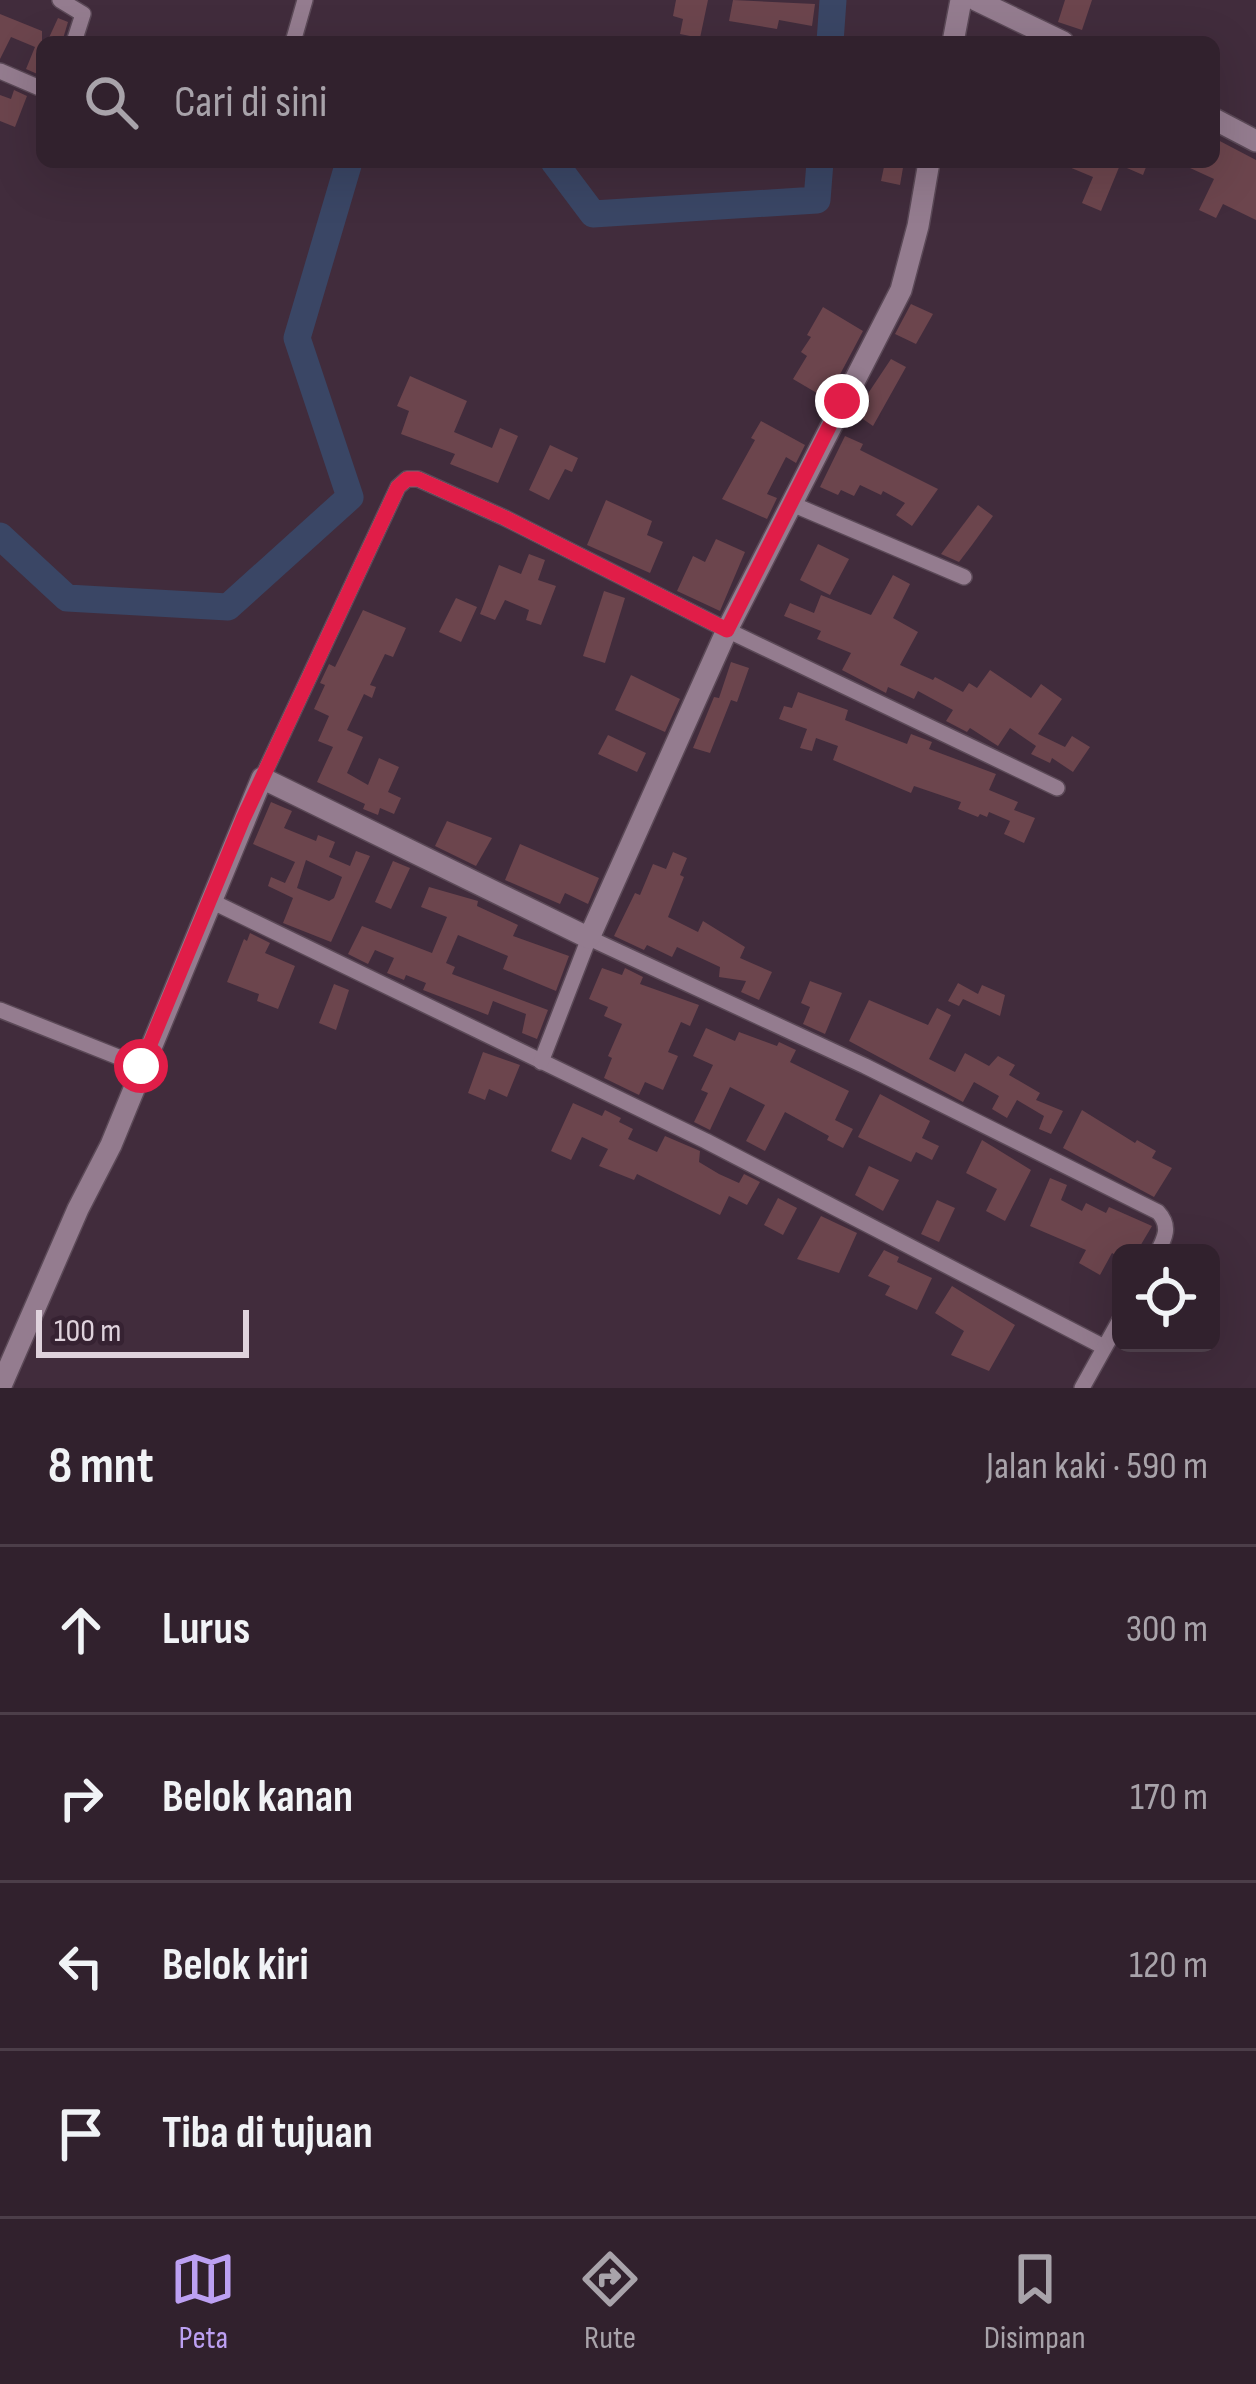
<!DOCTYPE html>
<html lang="id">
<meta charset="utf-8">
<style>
body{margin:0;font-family:"Sofia Sans Condensed",sans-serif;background:#392935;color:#f1f3f6}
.controls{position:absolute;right:36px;bottom:36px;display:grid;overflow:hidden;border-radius:18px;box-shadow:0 12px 48px #0002}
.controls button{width:108px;height:108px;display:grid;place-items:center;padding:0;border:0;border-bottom:3px solid #4c3e49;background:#31212d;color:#f1f3f6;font:60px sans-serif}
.scale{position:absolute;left:36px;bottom:30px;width:213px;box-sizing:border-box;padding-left:12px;border:6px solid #dfd2dc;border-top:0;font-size:33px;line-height:42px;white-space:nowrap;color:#dfd2dc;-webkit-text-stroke:9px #362232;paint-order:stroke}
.stop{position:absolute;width:36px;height:36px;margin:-27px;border:9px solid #e11d48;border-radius:50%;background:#fff}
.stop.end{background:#e11d48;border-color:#fff;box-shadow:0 3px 12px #0008}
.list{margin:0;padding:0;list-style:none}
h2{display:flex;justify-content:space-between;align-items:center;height:156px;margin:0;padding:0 48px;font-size:51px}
h2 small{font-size:39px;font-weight:400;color:#a8a3aa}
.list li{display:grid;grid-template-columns:78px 1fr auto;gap:36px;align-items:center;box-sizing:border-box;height:168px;padding:0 48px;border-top:3px solid #4c3e49}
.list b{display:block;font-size:45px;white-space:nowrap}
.list em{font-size:39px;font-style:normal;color:#a8a3aa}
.icon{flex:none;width:66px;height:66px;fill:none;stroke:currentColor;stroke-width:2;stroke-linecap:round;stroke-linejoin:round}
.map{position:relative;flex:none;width:1256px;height:1388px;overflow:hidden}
.search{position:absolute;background:#31212d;box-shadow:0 12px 48px #0002;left:36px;right:36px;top:36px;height:132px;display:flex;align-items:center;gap:30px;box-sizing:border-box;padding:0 42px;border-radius:18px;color:#a8a3aa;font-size:45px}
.sheet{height:828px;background:#31212d}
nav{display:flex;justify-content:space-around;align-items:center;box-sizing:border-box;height:168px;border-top:3px solid #4c3e49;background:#31212d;font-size:33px;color:#a8a3aa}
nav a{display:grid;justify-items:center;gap:6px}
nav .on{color:#bca0f2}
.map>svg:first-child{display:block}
</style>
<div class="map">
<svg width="1256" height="1388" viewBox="0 0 1256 1388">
<rect width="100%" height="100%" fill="#412c3c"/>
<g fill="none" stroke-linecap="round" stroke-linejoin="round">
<g stroke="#3a4665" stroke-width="27">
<polyline points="830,42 833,0"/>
<polyline points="554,162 593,214 817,200 820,162"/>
<polyline points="0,536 67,598 228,607 350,497 297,338 349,162"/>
</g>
</g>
<g fill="#6c454d" fill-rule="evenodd">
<polygon points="676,0 708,0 700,38 680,34 683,19 673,16"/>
<polygon points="733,0 815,4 812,26 779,20 777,29 729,21"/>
<polygon points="1065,0 1092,0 1082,30 1058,22"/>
<polygon points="0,14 42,31 42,76 26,69 35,47 11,37 0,59"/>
<polygon points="58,18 68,22 62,42 47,42"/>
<polygon points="14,90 27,96 15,127 0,121 0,95 11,99"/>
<polygon points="1214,138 1256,160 1256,220 1223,204 1216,218 1199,210 1214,179 1177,162 1214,162"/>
<polygon points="885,162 904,162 900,185 881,181"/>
<polygon points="1057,162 1148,162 1143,175 1120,165 1101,211 1082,203 1093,177"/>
<polygon points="911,304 933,314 916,344 895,334"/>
<polygon points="823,307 863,331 827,399 793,379 807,356 801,352 811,337 807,335"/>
<polygon points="891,359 906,367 873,426 860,417 870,401 865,398"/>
<polygon points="410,376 467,401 454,432 492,448 500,428 518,436 498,483 450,464 455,454 401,434 409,411 397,406"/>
<polygon points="761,421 805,445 796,463 786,457 767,494 777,498 767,519 722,499 755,440 751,438"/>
<polygon points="845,436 863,444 860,450 938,489 912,526 896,515 905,503 883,491 881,495 860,485 854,496 841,490 838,495 820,487"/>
<polygon points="550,445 578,458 572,472 565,469 549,500 529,490"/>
<polygon points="606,500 652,521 647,535 663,542 650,573 587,545"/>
<polygon points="978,505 993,516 972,545 959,562 941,554"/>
<polygon points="716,539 745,552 720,611 677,591 693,556 705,562"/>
<polygon points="818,544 849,559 830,595 800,580"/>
<polygon points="529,554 545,560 538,580 556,586 541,625 526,620 529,610 505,600 495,620 480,614 499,565 521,574"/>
<polygon points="893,575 910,584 893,618 918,632 900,665 933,680 935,677 963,692 969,683 977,688 990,670 1031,698 1041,684 1062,699 1038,734 1065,747 1072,736 1090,747 1073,772 1052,758 1050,763 1031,754 1036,746 1010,728 998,746 970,728 967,732 946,721 953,710 918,691 914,699 888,687 886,693 842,670 851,653 817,639 821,631 784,616 790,603 814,613 821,595 871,615"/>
<polygon points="604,591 625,598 605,663 583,656"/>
<polygon points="456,598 477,607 461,642 439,632"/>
<polygon points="363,610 406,628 393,657 385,654 370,685 376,687 372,698 364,694 347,730 363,737 347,773 368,785 379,758 399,767 388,792 401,798 394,814 380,808 378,815 363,809 365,804 317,782 333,747 318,741 329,716 314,709 325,685 320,683 329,664 335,667"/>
<polygon points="731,662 749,668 737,702 731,700 710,753 693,748 714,697 719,698"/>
<polygon points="631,675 680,699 665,732 615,710"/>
<polygon points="798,692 848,710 845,720 907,744 911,734 932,742 929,749 996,774 989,790 1018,802 1014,810 1035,818 1024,843 1004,834 1010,821 989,812 987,817 980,814 978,817 958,809 961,802 914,786 911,793 833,760 838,746 816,738 812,751 800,748 807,729 779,719 784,706 792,708"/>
<polygon points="608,735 646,753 637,772 598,754"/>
<path d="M271,802L292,811L284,828L316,841L318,835L335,842L329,857L350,866L356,851L370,856L331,942L283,923L293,898L268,886L271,877L285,883L295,862L253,844ZM306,860L342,877L334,898L329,901L297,888Z"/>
<polygon points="447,821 492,838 476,866 435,846"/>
<polygon points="520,844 599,878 588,904 565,893 560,904 505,880"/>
<polygon points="673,852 687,858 680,875 684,877 668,917 698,932 703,921 745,947 740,958 772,972 759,1000 741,992 746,981 719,977 720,967 677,947 672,957 647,945 644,950 614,936 635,893 640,895 653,864 666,869"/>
<polygon points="393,861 410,868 391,909 375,902"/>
<polygon points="429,887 478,901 477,906 518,925 513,936 569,956 556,991 503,969 508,956 458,935 446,963 455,967 452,974 548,1010 537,1039 522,1033 526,1014 493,1001 488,1015 423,990 426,983 406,975 404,980 387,973 394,958 375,950 368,964 348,954 362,926 432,953 447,917 421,907"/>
<polygon points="250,933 270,943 265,953 295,966 278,1009 257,1001 259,994 227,982 244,939 247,941"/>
<polygon points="602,968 622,975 625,968 643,977 640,984 699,1005 690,1026 681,1022 668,1052 678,1056 663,1090 645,1082 639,1095 604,1078 612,1058 608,1056 622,1024 604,1016 608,1007 589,999"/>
<polygon points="810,981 842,993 825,1034 803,1024 810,1007 801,1003"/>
<polygon points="958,983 978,994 982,985 1005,995 1000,1016 963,999 959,1006 948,1001"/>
<polygon points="334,984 349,990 336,1030 319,1023"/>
<polygon points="869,1000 928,1025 937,1008 951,1015 929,1059 955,1072 965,1053 989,1066 998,1056 1015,1065 1009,1075 1040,1093 1036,1100 1063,1111 1051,1134 1039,1129 1044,1116 1017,1100 1007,1118 992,1109 999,1096 974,1082 963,1102 849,1041"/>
<polygon points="706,1028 735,1041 739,1032 777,1046 779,1042 796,1050 790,1062 849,1091 835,1120 853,1129 843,1148 827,1140 829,1136 785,1112 765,1151 746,1141 765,1105 730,1087 710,1130 694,1122 708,1093 701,1090 713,1065 693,1056"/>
<polygon points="483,1052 520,1065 507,1097 489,1089 485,1100 468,1093"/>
<polygon points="880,1094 930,1121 922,1138 939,1146 932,1160 916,1152 911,1162 858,1137"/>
<polygon points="573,1103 602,1116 605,1110 621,1118 619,1122 633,1129 628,1139 657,1152 665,1136 700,1151 699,1162 719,1174 739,1183 744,1174 760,1182 747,1205 729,1196 720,1215 637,1174 634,1180 599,1166 608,1149 582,1137 571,1160 551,1151"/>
<polygon points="1082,1110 1135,1143 1137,1140 1156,1151 1152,1158 1172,1168 1154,1197 1063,1148"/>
<polygon points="982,1140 1031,1170 1005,1221 986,1211 997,1189 966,1173"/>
<polygon points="869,1166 899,1180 883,1211 855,1195"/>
<polygon points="1050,1178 1067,1185 1061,1200 1082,1211 1086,1203 1106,1213 1109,1207 1152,1226 1136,1253 1121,1253 1121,1258 1112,1253 1100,1275 1079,1263 1086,1250 1030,1226"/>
<polygon points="778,1198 797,1208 783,1235 764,1225"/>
<polygon points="937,1200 955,1208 939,1242 921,1234"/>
<polygon points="821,1216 857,1233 839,1273 797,1259"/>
<polygon points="884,1250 899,1257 897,1262 932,1278 917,1310 885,1295 890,1286 868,1276"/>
<polygon points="952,1286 1015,1325 989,1371 951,1355 964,1331 935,1313"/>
</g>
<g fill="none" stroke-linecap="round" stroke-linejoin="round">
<defs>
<g id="street">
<polyline points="60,0 83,14 74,42"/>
<polyline points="293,42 305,0"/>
<polyline points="0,71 42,89"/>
<polyline points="792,504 964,577"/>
<polyline points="262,778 398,487 407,479 418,479 505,518 727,630 1057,788"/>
<polyline points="209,900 706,1141 1104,1347"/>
<polyline points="0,1010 141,1066"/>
<path d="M541,1062L589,938L865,1066L1158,1212C1171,1226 1165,1238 1157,1253"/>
<polyline points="1082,1388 1121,1318"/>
</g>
<g id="secondary">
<polyline points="976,0 1063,42"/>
<polyline points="953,42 961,0"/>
<polyline points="1214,119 1256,141"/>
<polyline points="0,1388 78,1209 111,1145 262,778 589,938 727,630 901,290 918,226 929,162"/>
</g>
</defs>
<use href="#street" stroke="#5b4957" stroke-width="18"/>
<use href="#secondary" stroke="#5b4957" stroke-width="24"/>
<use href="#street" stroke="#947c8f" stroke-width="15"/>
<use href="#secondary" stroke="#947c8f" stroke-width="21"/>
</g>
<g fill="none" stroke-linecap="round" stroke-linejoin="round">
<polyline stroke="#e11d48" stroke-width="15" points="141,1066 243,819 398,487 407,479 418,479 505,518 727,630 842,401"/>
</g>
</svg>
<div class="controls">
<button><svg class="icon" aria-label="locate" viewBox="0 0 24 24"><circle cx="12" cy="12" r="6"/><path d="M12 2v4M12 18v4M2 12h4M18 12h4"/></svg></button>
</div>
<div class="scale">100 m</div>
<div class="stop" style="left:141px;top:1066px"></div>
<div class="stop end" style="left:842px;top:401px"></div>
<div class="search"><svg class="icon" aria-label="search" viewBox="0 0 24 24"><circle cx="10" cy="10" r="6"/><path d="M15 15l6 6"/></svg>Cari di sini</div>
</div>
<section class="sheet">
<h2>8 mnt<small>Jalan kaki · 590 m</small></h2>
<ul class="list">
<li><svg class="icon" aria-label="ahead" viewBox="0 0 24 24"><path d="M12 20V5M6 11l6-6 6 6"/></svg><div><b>Lurus</b></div><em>300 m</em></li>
<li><svg class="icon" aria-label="right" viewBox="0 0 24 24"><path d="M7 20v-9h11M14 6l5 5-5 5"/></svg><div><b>Belok kanan</b></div><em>170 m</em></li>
<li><svg class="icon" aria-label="left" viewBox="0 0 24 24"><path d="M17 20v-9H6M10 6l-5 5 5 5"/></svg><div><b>Belok kiri</b></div><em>120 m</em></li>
<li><svg class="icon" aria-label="arrive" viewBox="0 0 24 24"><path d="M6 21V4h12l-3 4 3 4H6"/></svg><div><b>Tiba di tujuan</b></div></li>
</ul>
</section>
<nav>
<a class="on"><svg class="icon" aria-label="map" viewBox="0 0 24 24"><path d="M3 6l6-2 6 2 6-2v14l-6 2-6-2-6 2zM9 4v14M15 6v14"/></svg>Peta</a>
<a><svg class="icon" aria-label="directions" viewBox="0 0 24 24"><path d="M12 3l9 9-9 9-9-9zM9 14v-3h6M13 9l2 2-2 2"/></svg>Rute</a>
<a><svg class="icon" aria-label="saved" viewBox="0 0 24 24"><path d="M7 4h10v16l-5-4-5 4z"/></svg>Disimpan</a>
</nav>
